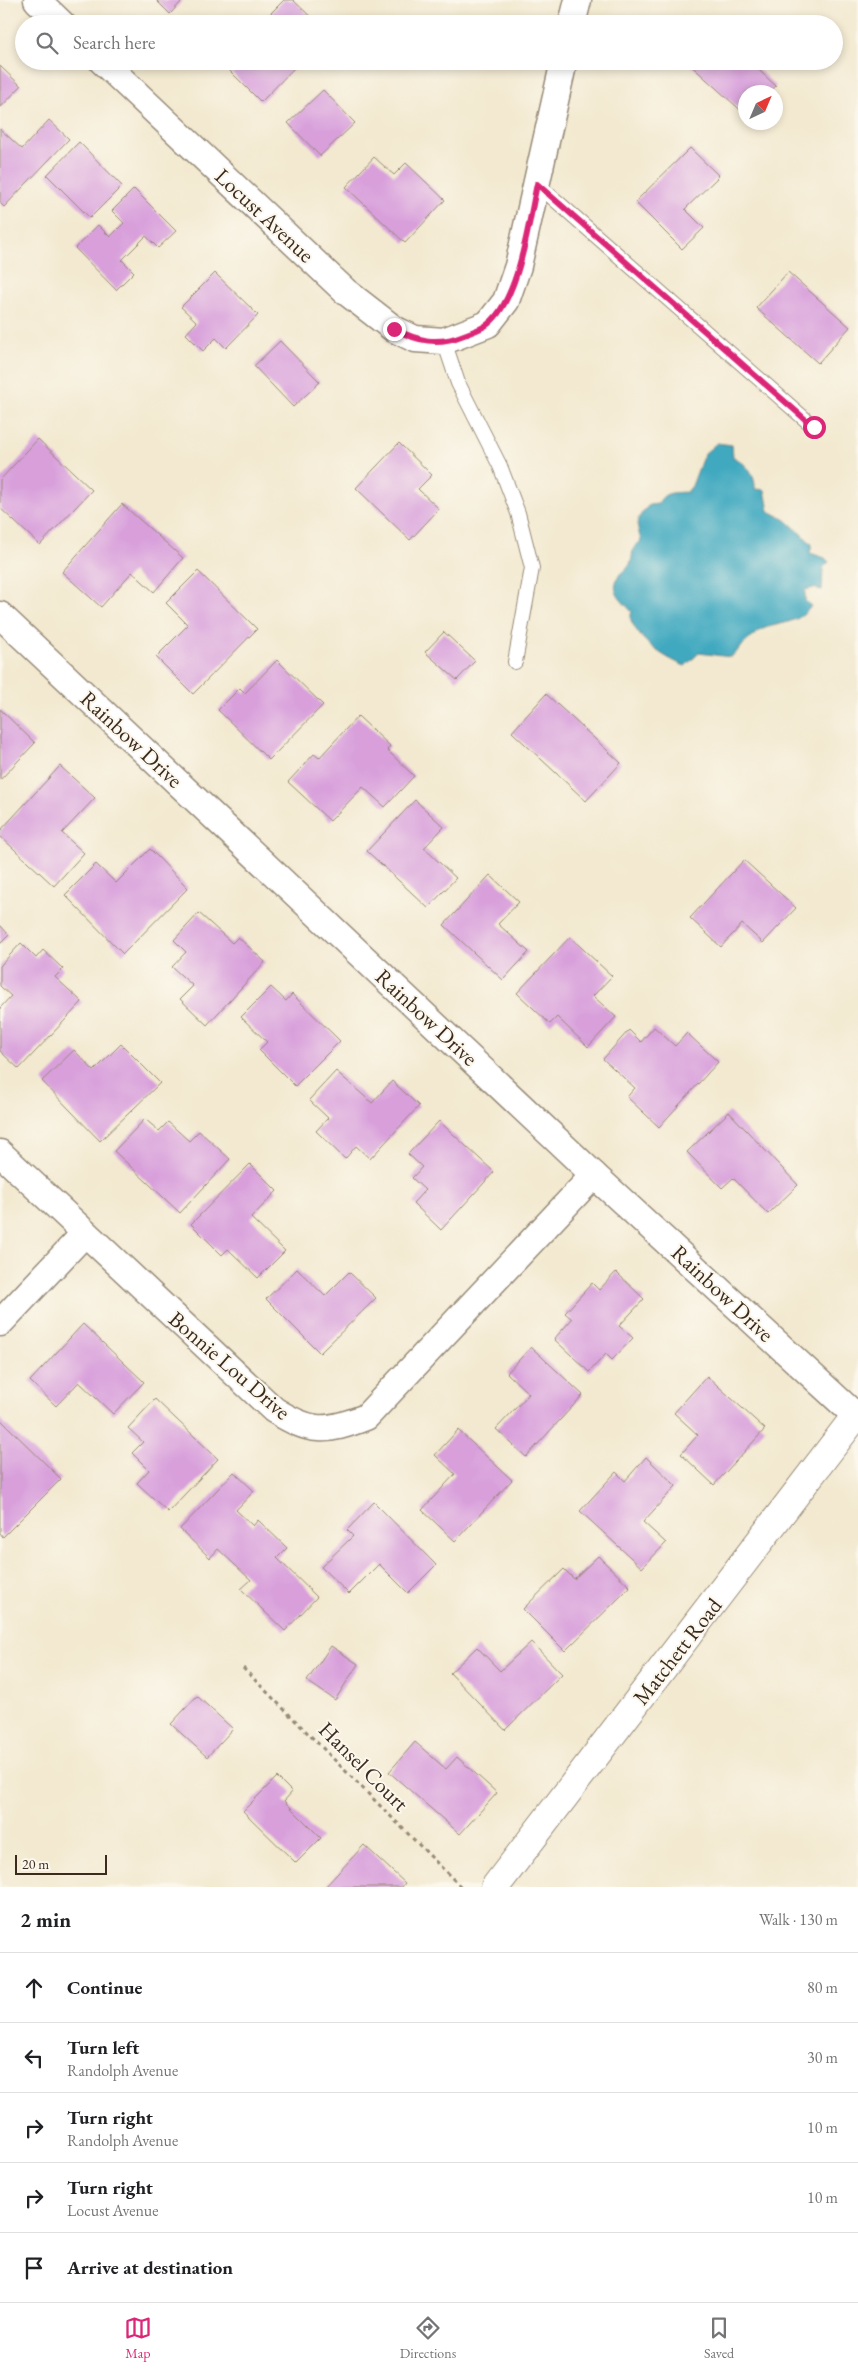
<!DOCTYPE html>
<meta charset="utf-8">
<style>
body{margin:0;font-family:"EB Garamond",serif;background:#f2f2f2;color:#202124}
.compass{position:absolute;left:738px;top:85px;width:45px;height:45px;border-radius:50%;background:#fff;box-shadow:0 2px 8px #0003;rotate:44deg}
.scale{position:absolute;left:15px;bottom:12px;width:92px;box-sizing:border-box;padding-left:5px;border:2px solid #3b2a1e;border-top:0;font-size:14px;line-height:18px;white-space:nowrap;color:#3b2a1e;-webkit-text-stroke:4px #fbf7ec;paint-order:stroke}
.stop{position:absolute;width:15px;height:15px;margin:-11px;border:4px solid #db2777;border-radius:50%;background:#fff}
.stop.end{background:#db2777;border-color:#fff;box-shadow:0 1px 5px #0008}
.list{margin:0;padding:0;list-style:none}
h2{display:flex;justify-content:space-between;align-items:center;height:65px;margin:0;padding:0 20px;font-size:21px}
h2 small{font-size:16px;font-weight:400;color:#757577}
.list li{display:grid;grid-template-columns:32px 1fr auto;gap:15px;align-items:center;box-sizing:border-box;height:70px;padding:0 20px;border-top:1px solid #e0e0e0}
.list b{display:block;font-size:19px;white-space:nowrap}
.list p{margin:0;font-size:16px;white-space:nowrap;color:#757577}
.list em{font-size:16px;font-style:normal;color:#757577}
.icon{flex:none;width:28px;height:28px;fill:none;stroke:currentColor;stroke-width:2;stroke-linecap:round;stroke-linejoin:round}
.map{position:relative;flex:none;width:858px;height:1887px;overflow:hidden}
.search{position:absolute;background:#fff;box-shadow:0 2px 8px #0003;left:15px;right:15px;top:15px;height:55px;display:flex;align-items:center;gap:12px;box-sizing:border-box;padding:0 18px;border-radius:28px;color:#757577;font-size:19px}
.sheet{height:415px;background:#fff}
nav{display:flex;justify-content:space-around;align-items:center;box-sizing:border-box;height:70px;border-top:1px solid #e0e0e0;background:#fff;font-size:14px;color:#757577}
nav a{display:grid;justify-items:center;gap:2px}
nav .on{color:#db2777}
.map>svg:first-child{display:block}
</style>
<div class="map">
<svg width="858" height="1887" viewBox="0 0 858 1887">
<rect width="100%" height="100%" fill="#fbf7ec"/>
<filter id="ink" filterUnits="userSpaceOnUse"><feTurbulence type="fractalNoise" baseFrequency=".02" numOctaves="2"/><feDisplacementMap in="SourceGraphic" scale="10" xChannelSelector="R" yChannelSelector="G"/><feConvolveMatrix kernelMatrix="1 2 1 2 8 2 1 2 1" color-interpolation-filters="sRGB"/></filter>
<filter id="wash" filterUnits="userSpaceOnUse"><feTurbulence type="fractalNoise" baseFrequency=".0096" numOctaves="4" result="noise"/><feDisplacementMap in="SourceGraphic" scale="20" xChannelSelector="R" yChannelSelector="G"/><feGaussianBlur stdDeviation="1.12" result="paint"/><feColorMatrix in="noise" values="0 0 0 0 0 0 0 0 0 0 0 0 0 0 0 0 0 1.4 0 .05"/><feComposite in="paint" operator="in"/></filter>
<g filter="url(#wash)">
<rect width="100%" height="100%" fill="#f3e9d0"/>
<path fill="#40a9c0" stroke="#3e6a6f" d="M717,443L732,445L733,457C745,462 756,475 755,489L765,490L769,511L786,520L812,544L810,553L825,558L829,562L823,568L822,590L813,588L805,590V601L811,606C800,623 783,622 765,628C752,634 742,647 731,657L699,653L685,666C663,657 637,640 630,617L632,612C622,600 608,592 620,574C623,571 627,569 629,566C636,553 627,553 641,541C636,520 634,522 649,505L658,504C664,491 673,493 687,492L692,486L704,454Z"/>
<g id="blocks">
<g fill="#d89fdb">
<polygon points="156,0 183,0 170,14"/>
<polygon points="284,0 293,0 315,21 312,24 260,24"/>
<polygon points="223,61 301,61 261,102 222,63"/>
<polygon points="686,61 749,61 776,86 769,92 746,92 746,115"/>
<polygon points="0,66 21,86 0,108"/>
<polygon points="323,90 355,123 320,156 288,123"/>
<polygon points="49,120 69,139 4,207 0,203 0,129 22,149"/>
<polygon points="79,142 122,186 90,218 47,175"/>
<polygon points="690,148 719,176 685,209 704,228 682,249 635,202"/>
<polygon points="374,157 394,175 406,163 445,200 405,243 346,187"/>
<polygon points="134,189 176,231 158,248 146,236 122,260 134,272 116,290 75,248 98,225 110,237 124,223 112,211"/>
<polygon points="788,272 850,327 818,363 756,308"/>
<polygon points="215,273 258,315 226,348 216,338 203,351 186,334 197,322 181,307"/>
<polygon points="280,341 320,382 293,407 254,366"/>
<polygon points="38,439 92,490 40,545 0,508 0,480"/>
<polygon points="399,443 432,475 418,489 439,509 410,540 356,488"/>
<polygon points="122,504 183,558 154,592 132,572 101,607 62,572"/>
<polygon points="198,571 257,629 193,694 156,657 188,625 166,603"/>
<polygon points="444,632 475,661 457,680 425,652"/>
<polygon points="277,660 323,705 269,760 218,710 240,688 245,693"/>
<polygon points="546,694 621,763 586,801 512,732"/>
<polygon points="0,709 35,743 0,780"/>
<polygon points="358,716 390,746 387,750 414,776 385,807 363,787 330,821 288,782 314,754 319,758"/>
<polygon points="60,766 95,798 62,833 84,853 54,886 0,836 0,831"/>
<polygon points="415,800 444,827 424,848 456,878 428,908 367,851"/>
<polygon points="150,849 188,888 123,954 65,895 96,864 116,883"/>
<polygon points="744,860 796,908 763,943 742,924 721,947 690,918"/>
<polygon points="490,875 519,902 498,924 529,952 503,980 444,925"/>
<polygon points="199,913 232,943 238,937 265,962 207,1025 180,999 193,986 172,967 186,952 174,940"/>
<polygon points="0,925 9,935 0,944"/>
<polygon points="570,937 612,976 593,996 616,1017 588,1047 557,1017 550,1024 517,993"/>
<polygon points="21,943 36,958 43,950 63,969 55,977 82,1002 19,1069 0,1051 0,1008 11,996 0,986 0,966"/>
<polygon points="271,987 286,1001 292,994 340,1041 295,1086 259,1050 267,1042 241,1017"/>
<polygon points="654,1027 675,1046 687,1033 718,1062 659,1127 627,1097 635,1088 603,1059 629,1030 641,1042"/>
<polygon points="121,1044 160,1083 100,1141 42,1081 74,1050 94,1071"/>
<polygon points="336,1071 372,1103 392,1081 419,1106 370,1159 356,1146 345,1159 316,1131 328,1118 309,1100"/>
<polygon points="729,1112 798,1185 768,1214 733,1178 722,1188 687,1152"/>
<polygon points="145,1119 159,1131 168,1122 189,1141 199,1131 230,1159 180,1213 114,1151"/>
<polygon points="439,1121 494,1172 441,1230 413,1203 425,1190 412,1178 422,1167 408,1154"/>
<polygon points="250,1164 277,1191 251,1218 285,1251 258,1278 228,1249 222,1255 191,1224"/>
<polygon points="297,1269 325,1296 349,1272 376,1298 320,1353 266,1299"/>
<polygon points="616,1272 644,1299 619,1326 633,1338 612,1360 606,1354 589,1372 554,1339 572,1319 565,1313 592,1283 599,1290"/>
<polygon points="83,1324 144,1382 113,1414 79,1382 56,1406 30,1381"/>
<polygon points="531,1347 583,1395 526,1457 496,1429 529,1394 507,1373"/>
<polygon points="707,1376 765,1429 714,1485 681,1454 698,1435 674,1413"/>
<polygon points="155,1399 218,1459 168,1512 137,1483 149,1470 132,1453 143,1442 128,1428"/>
<polygon points="0,1419 61,1479 3,1537 0,1533"/>
<polygon points="458,1430 512,1480 455,1541 422,1510 455,1474 435,1455"/>
<polygon points="646,1457 676,1486 643,1522 666,1543 642,1568 580,1511 616,1472 625,1481"/>
<polygon points="234,1472 254,1491 236,1510 253,1526 258,1520 287,1548 277,1558 317,1597 285,1631 241,1589 251,1580 218,1549 210,1558 180,1529"/>
<polygon points="374,1502 436,1565 408,1593 379,1564 349,1594 321,1567 353,1536 347,1530"/>
<polygon points="598,1556 630,1587 565,1651 523,1609 564,1569 574,1579"/>
<polygon points="531,1642 562,1674 505,1730 450,1673 477,1647 500,1671"/>
<polygon points="331,1646 358,1664 335,1700 307,1681"/>
<polygon points="197,1696 233,1729 207,1757 171,1724"/>
<polygon points="415,1742 446,1769 457,1757 497,1793 460,1834 389,1772"/>
<polygon points="277,1777 292,1792 284,1801 321,1838 296,1863 243,1811"/>
<polygon points="364,1845 405,1883 402,1887 325,1887"/>
</g>
</g>
</g>
<g filter="url(#ink)">
<use href="#blocks" fill-opacity="0" stroke="#978a77" stroke-width="1"/>
<g fill="none" stroke-linecap="round" stroke-linejoin="round">
<defs>
<g id="lane">
<polyline points="537,184 814,427"/>
<polyline points="444,341 458,383 500,466 518,513 532,568 515,662"/>
</g>
<g id="street">
<polyline points="37,0 62,24"/>
<polyline points="572,24 578,0"/>
<polyline points="102,61 345,291 394,329 415,339 444,341 488,324 506,301 518,266 564,61"/>
<polyline points="0,615 594,1175 856,1416"/>
<path d="M0,1153L274,1410C311,1433 325,1433 366,1417L594,1175"/>
<polyline points="0,1323 85,1233"/>
</g>
<polyline id="secondary" points="495,1887 858,1413"/>
</defs>
<use href="#lane" stroke="#978a77" stroke-width="16"/>
<use href="#street" stroke="#978a77" stroke-width="29"/>
<use href="#secondary" stroke="#978a77" stroke-width="30"/>
<polyline stroke="#978a77" stroke-width="3" stroke-dasharray="4 4" stroke-linecap="butt" points="243,1668 461,1887"/>
<use href="#lane" stroke="#fff" stroke-width="14"/>
<use href="#street" stroke="#fff" stroke-width="26"/>
<use href="#secondary" stroke="#fff" stroke-width="28"/>
</g>
</g>
<g fill="none" stroke-linecap="round" stroke-linejoin="round" filter="url(#ink)">
<path stroke="#db2777" stroke-width="6" d="M394,329C418,341 437,346 464,335C471,332 482,329 488,324C519,300 529,221 537,184L814,427"/>
</g>
<g text-anchor="middle" stroke-width="4" stroke-linejoin="round" paint-order="stroke">
<g font-size="22" fill="#3b2a1e" stroke="#fbf7ec">
<text transform="translate(265 215) rotate(43)" y="8">Locust Avenue</text>
<text transform="translate(132 739) rotate(43)" y="8">Rainbow Drive</text>
<text transform="translate(427 1017) rotate(43)" y="8">Rainbow Drive</text>
<text transform="translate(723 1293) rotate(43)" y="8">Rainbow Drive</text>
<text transform="translate(230 1365) rotate(41)" y="8">Bonnie Lou Drive</text>
<text transform="translate(677 1651) rotate(-52)" y="8">Matchett Road</text>
<text transform="translate(364 1766) rotate(45)" y="8">Hansel Court</text>
</g>
</g>
</svg>
<svg class="compass" viewBox="-18 -18 36 36"><path d="M0-13l5 13h-10z" fill="#e53935"/><path d="M0 13l5-13h-10z" fill="#757577"/></svg>
<div class="scale">20 m</div>
<div class="stop" style="left:814px;top:427px"></div>
<div class="stop end" style="left:394px;top:329px"></div>
<div class="search"><svg class="icon" aria-label="search" viewBox="0 0 24 24"><circle cx="10" cy="10" r="6"/><path d="M15 15l6 6"/></svg>Search here</div>
</div>
<section class="sheet">
<h2>2 min<small>Walk · 130 m</small></h2>
<ul class="list">
<li><svg class="icon" aria-label="ahead" viewBox="0 0 24 24"><path d="M12 20V5M6 11l6-6 6 6"/></svg><div><b>Continue</b></div><em>80 m</em></li>
<li><svg class="icon" aria-label="left" viewBox="0 0 24 24"><path d="M17 20v-9H6M10 6l-5 5 5 5"/></svg><div><b>Turn left</b><p>Randolph Avenue</p></div><em>30 m</em></li>
<li><svg class="icon" aria-label="right" viewBox="0 0 24 24"><path d="M7 20v-9h11M14 6l5 5-5 5"/></svg><div><b>Turn right</b><p>Randolph Avenue</p></div><em>10 m</em></li>
<li><svg class="icon" aria-label="right" viewBox="0 0 24 24"><path d="M7 20v-9h11M14 6l5 5-5 5"/></svg><div><b>Turn right</b><p>Locust Avenue</p></div><em>10 m</em></li>
<li><svg class="icon" aria-label="arrive" viewBox="0 0 24 24"><path d="M6 21V4h12l-3 4 3 4H6"/></svg><div><b>Arrive at destination</b></div></li>
</ul>
</section>
<nav>
<a class="on"><svg class="icon" aria-label="map" viewBox="0 0 24 24"><path d="M3 6l6-2 6 2 6-2v14l-6 2-6-2-6 2zM9 4v14M15 6v14"/></svg>Map</a>
<a><svg class="icon" aria-label="directions" viewBox="0 0 24 24"><path d="M12 3l9 9-9 9-9-9zM9 14v-3h6M13 9l2 2-2 2"/></svg>Directions</a>
<a><svg class="icon" aria-label="saved" viewBox="0 0 24 24"><path d="M7 4h10v16l-5-4-5 4z"/></svg>Saved</a>
</nav>
